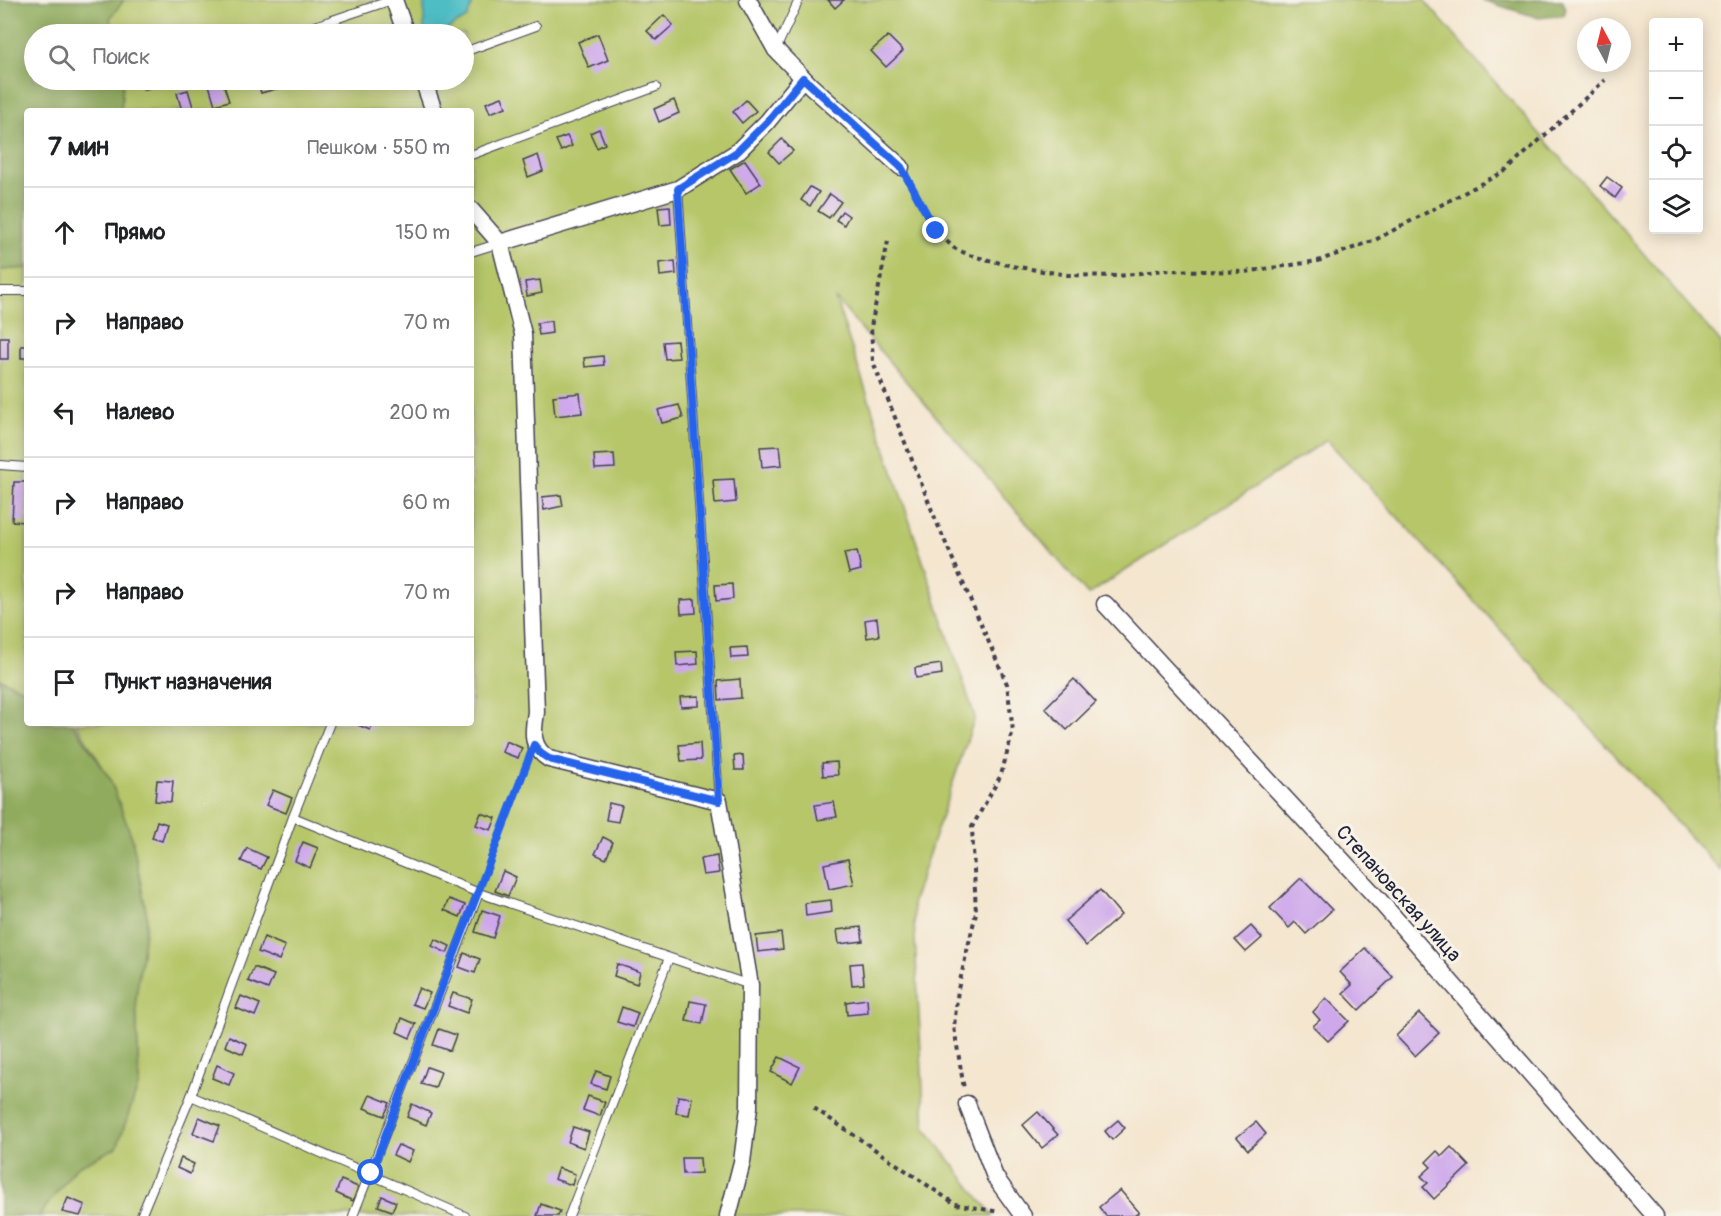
<!DOCTYPE html>
<html lang="ru">
<meta charset="utf-8">
<style>
body{margin:0;font-family:Pangolin,sans-serif;background:#f2f2f2;color:#202124}
.controls{position:absolute;right:18px;top:18px;display:grid;overflow:hidden;border-radius:6px;box-shadow:0 3px 15px #0003}
.controls button{width:54px;height:54px;display:grid;place-items:center;padding:0;border:0;border-bottom:2px solid #e0e0e0;background:#fff;color:#202124;font:30px sans-serif}
.compass{position:absolute;left:1577px;top:18px;width:54px;height:54px;border-radius:50%;background:#fff;box-shadow:0 3px 15px #0003;rotate:353deg}
.stop{position:absolute;width:18px;height:18px;margin:-14px;border:4px solid #2563eb;border-radius:50%;background:#fff}
.stop.end{background:#2563eb;border-color:#fff;box-shadow:0 2px 6px #0008}
.list{margin:0;padding:0;list-style:none}
h2{display:flex;justify-content:space-between;align-items:center;height:78px;margin:0;padding:0 24px;font-size:26px}
h2 small{font-size:20px;font-weight:400;color:#757577}
.list li{display:grid;grid-template-columns:39px 1fr auto;gap:18px;align-items:center;box-sizing:border-box;height:90px;padding:0 24px;border-top:2px solid #e0e0e0}
.list b{display:block;font-size:22px;white-space:nowrap}
.list em{font-size:20px;font-style:normal;color:#757577}
.icon{flex:none;width:33px;height:33px;fill:none;stroke:currentColor;stroke-width:2;stroke-linecap:round;stroke-linejoin:round}
.map{position:relative;flex:none;width:1721px;height:1216px;overflow:hidden}
.search{position:absolute;background:#fff;box-shadow:0 3px 15px #0003;left:24px;top:24px;width:450px;height:66px;display:flex;align-items:center;gap:15px;box-sizing:border-box;padding:0 21px;border-radius:33px;color:#757577;font-size:22px}
.panel{position:absolute;background:#fff;box-shadow:0 3px 15px #0003;left:24px;top:108px;width:450px;height:618px;border-radius:6px}
.map>svg:first-child{display:block}
</style>
<div class="map">
<svg width="1721" height="1216" viewBox="0 0 1721 1216">
<rect width="100%" height="100%" fill="#f7f3e8"/>
<filter id="ink" filterUnits="userSpaceOnUse"><feTurbulence type="fractalNoise" baseFrequency=".0167" numOctaves="2"/><feDisplacementMap in="SourceGraphic" scale="12" xChannelSelector="R" yChannelSelector="G"/><feConvolveMatrix kernelMatrix="1 2 1 2 8 2 1 2 1" color-interpolation-filters="sRGB"/></filter>
<filter id="wash" filterUnits="userSpaceOnUse"><feTurbulence type="fractalNoise" baseFrequency=".008" numOctaves="4" result="noise"/><feDisplacementMap in="SourceGraphic" scale="24" xChannelSelector="R" yChannelSelector="G"/><feGaussianBlur stdDeviation="1.35" result="paint"/><feColorMatrix in="noise" values="0 0 0 0 0 0 0 0 0 0 0 0 0 0 0 0 0 1.4 0 .05"/><feComposite in="paint" operator="in"/></filter>
<g filter="url(#wash)">
<rect width="100%" height="100%" fill="#f4e6cf"/>
<g fill="#b6c669" stroke="#6c7452" stroke-width="1.5">
<polygon points="124,0 1424,0 1721,343 1721,871 1327,440 1088,595 835,298 975,717 913,901 925,1128 993,1216 39,1216 76,1167 117,1147 139,1083 136,997 147,916 132,838 110,779 76,723 471,723 471,111 121,111 123,80 464,80 464,34 113,34 110,18"/>
<polygon points="27,268 27,691 0,679 0,270"/>
</g>
<g fill="#90ab5d" stroke="#59664c" stroke-width="1.5">
<polygon points="0,0 124,0 110,18 113,34 34,34 34,80 123,80 121,111 27,111 27,268 0,270"/>
<polygon points="1482,0 1562,0 1566,8 1564,15 1539,18"/>
<polygon points="0,679 27,691 27,723 73,723 110,779 132,838 147,916 136,997 139,1084 117,1147 76,1167 39,1216 0,1216"/>
</g>
<polygon fill="#4fbdc4" stroke="#387080" stroke-width="1.5" points="424,0 474,0 467,18 438,34 424,34"/>
<g id="blocks">
<g fill="#cea8eb">
<polygon points="828,0 844,0 835,8"/>
<polygon points="664,15 673,25 656,40 647,31"/>
<polygon points="171,27 173,34 157,34 156,31"/>
<polygon points="598,34 608,60 589,68 578,42"/>
<polygon points="888,36 903,51 886,67 871,51"/>
<polygon points="222,80 229,101 215,105 209,85"/>
<polygon points="257,80 281,80 283,87 261,93"/>
<polygon points="188,90 194,110 182,111 177,93"/>
<polygon points="502,97 506,107 490,113 486,103"/>
<polygon points="674,100 679,113 659,122 654,109"/>
<polygon points="746,100 756,111 742,123 733,112"/>
<polygon points="599,129 605,144 597,148 590,133"/>
<polygon points="567,136 572,146 561,151 556,140"/>
<polygon points="782,139 793,151 779,163 769,152"/>
<polygon points="538,155 543,171 528,177 523,161"/>
<polygon points="745,160 761,183 746,193 730,169"/>
<polygon points="1607,177 1622,188 1615,198 1600,186"/>
<polygon points="810,187 819,192 810,206 801,200"/>
<polygon points="830,194 841,202 829,218 818,211"/>
<polygon points="670,206 671,224 660,225 658,207"/>
<polygon points="842,211 849,216 844,225 836,220"/>
<polygon points="675,261 676,274 660,276 659,263"/>
<polygon points="540,280 542,293 527,296 525,282"/>
<polygon points="551,321 552,333 539,335 537,323"/>
<rect x="0" y="337" width="8" height="22"/>
<polygon points="677,341 679,358 665,359 663,342"/>
<rect x="21" y="346" width="6" height="12"/>
<polygon points="603,356 604,365 585,367 584,358"/>
<polygon points="580,393 582,413 555,416 553,396"/>
<polygon points="679,405 683,418 662,423 658,410"/>
<polygon points="780,446 782,465 762,467 760,447"/>
<polygon points="614,454 615,468 595,469 594,455"/>
<polygon points="734,479 736,502 715,504 713,480"/>
<polygon points="14,482 27,482 25,522 12,521"/>
<polygon points="561,495 563,506 544,510 542,497"/>
<polygon points="857,551 861,570 849,573 844,553"/>
<polygon points="732,584 733,599 716,601 715,585"/>
<polygon points="695,599 696,613 681,614 680,600"/>
<polygon points="877,618 879,636 867,638 865,620"/>
<polygon points="747,647 748,657 731,658 730,648"/>
<polygon points="697,651 698,664 677,666 676,652"/>
<polygon points="941,664 942,674 916,678 915,668"/>
<polygon points="740,679 741,698 719,700 718,681"/>
<polygon points="1074,679 1096,702 1067,730 1045,708"/>
<polygon points="699,696 699,706 681,707 680,697"/>
<polygon points="353,723 373,723 370,730"/>
<polygon points="506,741 522,748 518,758 502,752"/>
<polygon points="700,743 701,760 681,761 679,745"/>
<polygon points="743,755 744,770 735,770 734,756"/>
<polygon points="837,762 838,775 823,776 822,763"/>
<polygon points="157,780 173,781 171,802 155,801"/>
<polygon points="273,790 292,798 286,813 266,805"/>
<polygon points="834,802 837,817 818,820 815,805"/>
<polygon points="609,803 622,806 618,822 606,820"/>
<polygon points="481,813 496,818 491,830 476,825"/>
<polygon points="157,821 167,824 162,841 152,838"/>
<polygon points="603,837 613,842 606,859 595,854"/>
<polygon points="303,842 318,848 310,868 295,861"/>
<polygon points="247,848 267,857 261,869 241,861"/>
<polygon points="717,856 719,873 703,875 700,859"/>
<polygon points="848,859 854,884 829,889 824,864"/>
<polygon points="503,871 516,877 508,896 495,891"/>
<polygon points="1301,878 1332,910 1306,934 1295,922 1289,928 1270,908"/>
<polygon points="1100,890 1121,915 1086,946 1065,921"/>
<polygon points="449,899 465,905 460,917 444,910"/>
<polygon points="831,900 832,912 806,916 805,903"/>
<polygon points="482,910 500,916 493,938 475,932"/>
<polygon points="1251,926 1262,938 1246,952 1235,940"/>
<polygon points="861,927 863,941 839,944 837,930"/>
<polygon points="781,933 783,949 758,952 756,936"/>
<polygon points="264,937 285,946 279,960 258,952"/>
<polygon points="435,939 450,946 447,953 432,946"/>
<polygon points="1365,948 1393,977 1359,1010 1343,993 1352,985 1340,972"/>
<polygon points="464,953 480,959 475,973 459,967"/>
<polygon points="862,963 864,984 852,985 850,964"/>
<polygon points="617,964 640,972 637,984 614,976"/>
<polygon points="254,967 274,975 268,989 248,981"/>
<polygon points="419,988 430,993 423,1008 412,1004"/>
<polygon points="453,993 472,999 467,1013 448,1006"/>
<polygon points="241,996 260,1004 255,1016 236,1008"/>
<polygon points="1326,998 1349,1021 1328,1041 1313,1026 1320,1020 1313,1012"/>
<polygon points="867,999 868,1013 847,1015 846,1002"/>
<polygon points="690,1001 706,1004 702,1024 686,1021"/>
<polygon points="622,1007 638,1013 633,1027 617,1022"/>
<polygon points="1419,1013 1439,1033 1415,1056 1396,1036"/>
<polygon points="402,1018 416,1024 410,1038 397,1032"/>
<polygon points="439,1029 456,1035 450,1051 433,1045"/>
<polygon points="229,1036 247,1044 243,1054 225,1046"/>
<polygon points="779,1057 800,1067 792,1083 771,1072"/>
<polygon points="217,1065 234,1073 229,1085 212,1078"/>
<polygon points="427,1067 441,1072 435,1088 421,1084"/>
<polygon points="596,1071 610,1076 606,1089 591,1084"/>
<polygon points="370,1095 390,1103 384,1116 364,1108"/>
<polygon points="588,1096 605,1102 600,1116 583,1110"/>
<polygon points="678,1096 692,1098 689,1115 676,1113"/>
<polygon points="412,1104 431,1113 426,1125 407,1117"/>
<polygon points="1038,1112 1058,1135 1042,1148 1023,1125"/>
<polygon points="199,1117 220,1126 214,1141 193,1133"/>
<polygon points="1118,1120 1125,1128 1112,1140 1105,1131"/>
<polygon points="1256,1122 1266,1134 1248,1150 1237,1137"/>
<polygon points="573,1127 589,1132 584,1148 568,1142"/>
<polygon points="398,1145 413,1151 408,1162 393,1155"/>
<polygon points="1451,1147 1469,1166 1434,1199 1423,1187 1428,1183 1421,1176 1431,1167 1426,1162 1437,1151 1442,1156"/>
<polygon points="181,1158 194,1164 190,1174 177,1168"/>
<polygon points="682,1158 700,1158 701,1173 683,1174"/>
<polygon points="558,1168 575,1174 572,1185 554,1179"/>
<polygon points="341,1180 358,1187 353,1201 336,1193"/>
<polygon points="1120,1190 1139,1212 1134,1216 1106,1216 1099,1207"/>
<polygon points="382,1196 396,1202 392,1211 378,1206"/>
<polygon points="68,1198 85,1205 80,1216 62,1212"/>
<polygon points="541,1204 560,1211 558,1216 537,1216"/>
</g>
</g>
</g>
<g filter="url(#ink)">
<use href="#blocks" fill-opacity="0" stroke="#423f51" stroke-width="1.5"/>
<g fill="none" stroke-linecap="round" stroke-linejoin="round">
<defs>
<g id="lane">
<polyline points="291,34 392,0"/>
<polyline points="776,49 799,0"/>
<polyline points="464,52 536,26"/>
<polyline points="145,85 160,80"/>
<polyline points="471,155 656,87"/>
<polyline points="678,189 719,801"/>
<polyline points="471,252 500,243"/>
<polyline points="0,291 27,291"/>
<polyline points="0,465 27,467"/>
<polyline points="330,723 293,817 479,893 750,985"/>
<polyline points="191,1096 465,1216"/>
<polyline points="141,1216 191,1096 293,817"/>
<polyline points="353,1216 479,893"/>
<polyline points="569,1216 669,958"/>
</g>
<g id="street">
<polyline points="394,0 406,34"/>
<polyline points="748,0 776,50 811,86 901,167"/>
<polyline points="423,80 434,111"/>
<path d="M471,210L500,243L523,334L536,712C533,732 530,747 549,759L719,801L750,985L749,1107L742,1162L728,1216"/>
<polyline points="500,243 678,189 737,152 767,122 803,78"/>
<polyline points="1105,604 1379,900 1655,1216"/>
<polyline points="967,1104 995,1177 1023,1216"/>
</g>
</defs>
<use href="#lane" stroke="#423f51" stroke-width="10"/>
<use href="#street" stroke="#423f51" stroke-width="19"/>
<g stroke="#423f51" stroke-width="4" stroke-dasharray="4.5 4.5" stroke-linecap="butt">
<polyline points="908,181 936,231 954,248 969,255 1012,266 1068,275 1118,276 1164,270 1245,272 1318,261 1375,240 1507,170 1605,80"/>
<polyline points="888,241 871,327 873,362 937,523 1007,684 1013,731 1001,775 972,827 976,913 958,989 954,1027 964,1089"/>
<polyline points="483,881 528,762"/>
<polyline points="814,1108 955,1204 999,1212"/>
</g>
<use href="#lane" stroke="#fff" stroke-width="8"/>
<use href="#street" stroke="#fff" stroke-width="16"/>
</g>
</g>
<g fill="none" stroke-linecap="round" stroke-linejoin="round" filter="url(#ink)">
<polyline stroke="#2563eb" stroke-width="8" points="371,1173 534,745 540,753 549,759 719,801 678,189 737,152 767,122 803,78 901,167 936,231"/>
</g>
<g text-anchor="middle" stroke-width="6" stroke-linejoin="round" paint-order="stroke">
<g font-size="20" fill="#22223b" stroke="#f7f3e8">
<text transform="translate(1399 893) rotate(48)" y="7">Степановская улица</text>
</g>
</g>
</svg>
<div class="controls">
<button>+</button>
<button>−</button>
<button><svg class="icon" aria-label="locate" viewBox="0 0 24 24"><circle cx="12" cy="12" r="6"/><path d="M12 2v4M12 18v4M2 12h4M18 12h4"/></svg></button>
<button><svg class="icon" aria-label="layers" viewBox="0 0 24 24"><path d="M12 4l9 5-9 5-9-5zM3 14l9 5 9-5"/></svg></button>
</div>
<svg class="compass" viewBox="-18 -18 36 36"><path d="M0-13l5 13h-10z" fill="#e53935"/><path d="M0 13l5-13h-10z" fill="#757577"/></svg>
<div class="stop" style="left:371px;top:1173px"></div>
<div class="stop end" style="left:936px;top:231px"></div>
<div class="search"><svg class="icon" aria-label="search" viewBox="0 0 24 24"><circle cx="10" cy="10" r="6"/><path d="M15 15l6 6"/></svg>Поиск</div>
<section class="panel">
<h2>7 мин<small>Пешком · 550 m</small></h2>
<ul class="list">
<li><svg class="icon" aria-label="ahead" viewBox="0 0 24 24"><path d="M12 20V5M6 11l6-6 6 6"/></svg><div><b>Прямо</b></div><em>150 m</em></li>
<li><svg class="icon" aria-label="right" viewBox="0 0 24 24"><path d="M7 20v-9h11M14 6l5 5-5 5"/></svg><div><b>Направо</b></div><em>70 m</em></li>
<li><svg class="icon" aria-label="left" viewBox="0 0 24 24"><path d="M17 20v-9H6M10 6l-5 5 5 5"/></svg><div><b>Налево</b></div><em>200 m</em></li>
<li><svg class="icon" aria-label="right" viewBox="0 0 24 24"><path d="M7 20v-9h11M14 6l5 5-5 5"/></svg><div><b>Направо</b></div><em>60 m</em></li>
<li><svg class="icon" aria-label="right" viewBox="0 0 24 24"><path d="M7 20v-9h11M14 6l5 5-5 5"/></svg><div><b>Направо</b></div><em>70 m</em></li>
<li><svg class="icon" aria-label="arrive" viewBox="0 0 24 24"><path d="M6 21V4h12l-3 4 3 4H6"/></svg><div><b>Пункт назначения</b></div></li>
</ul>
</section>
</div>
